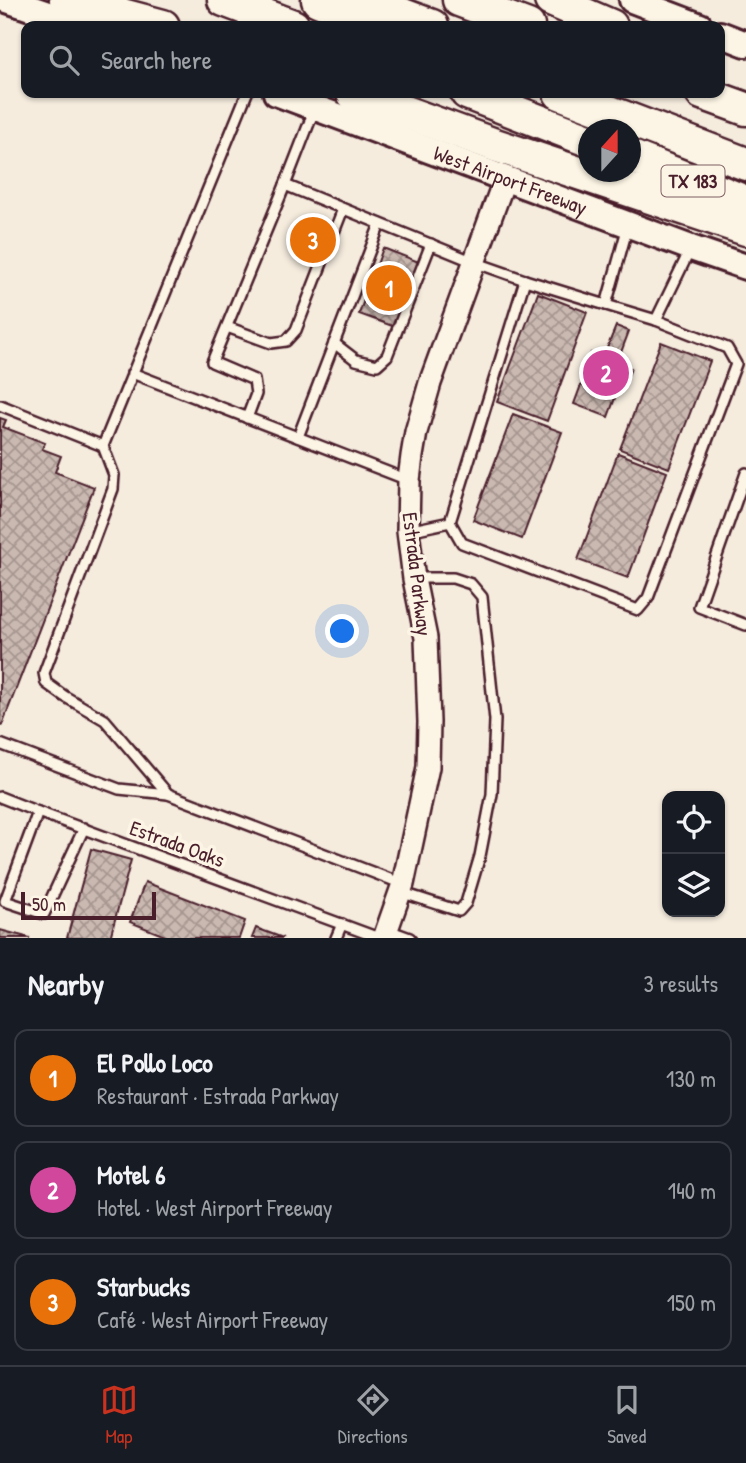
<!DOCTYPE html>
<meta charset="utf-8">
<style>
body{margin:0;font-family:"Patrick Hand",sans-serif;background:#242831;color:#f1f3f6}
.controls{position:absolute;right:21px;bottom:21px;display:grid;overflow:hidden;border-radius:14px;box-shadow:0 2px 5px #0004}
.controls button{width:63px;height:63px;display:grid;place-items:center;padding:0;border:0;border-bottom:2px solid #363941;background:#171b24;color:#f1f3f6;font:35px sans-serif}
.compass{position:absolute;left:578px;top:119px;width:63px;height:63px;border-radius:50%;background:#171b24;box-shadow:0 2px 5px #0004;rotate:21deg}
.scale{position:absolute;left:21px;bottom:18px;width:135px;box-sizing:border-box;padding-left:7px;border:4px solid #4a1f2b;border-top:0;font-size:19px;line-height:24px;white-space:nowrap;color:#4a1f2b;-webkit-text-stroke:5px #fcf5e5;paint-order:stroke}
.you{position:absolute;left:343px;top:632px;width:24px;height:24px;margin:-18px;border:5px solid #fff;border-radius:50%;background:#1a73e8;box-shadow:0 0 0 10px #1a73e833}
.badge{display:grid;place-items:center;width:46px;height:46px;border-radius:50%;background:#c8321e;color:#fff;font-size:23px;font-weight:700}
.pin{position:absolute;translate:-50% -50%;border:4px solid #fff;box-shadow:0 2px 7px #0006}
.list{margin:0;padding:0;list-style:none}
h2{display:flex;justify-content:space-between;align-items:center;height:91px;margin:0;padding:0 28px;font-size:30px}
h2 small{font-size:23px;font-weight:400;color:#9ea1a6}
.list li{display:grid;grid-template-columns:46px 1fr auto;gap:21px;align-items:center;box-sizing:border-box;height:98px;margin:0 14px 14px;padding:0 14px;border:2px solid #363941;border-radius:14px}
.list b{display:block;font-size:26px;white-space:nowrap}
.list p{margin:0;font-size:23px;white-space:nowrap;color:#9ea1a6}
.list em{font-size:23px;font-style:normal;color:#9ea1a6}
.icon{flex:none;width:38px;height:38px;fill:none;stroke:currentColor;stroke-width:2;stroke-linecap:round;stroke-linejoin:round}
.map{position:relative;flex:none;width:746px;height:938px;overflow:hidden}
.search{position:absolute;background:#171b24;box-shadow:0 2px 5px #0004;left:21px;right:21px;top:21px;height:77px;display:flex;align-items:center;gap:18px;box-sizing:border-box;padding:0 24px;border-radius:14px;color:#9ea1a6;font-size:26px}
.sheet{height:427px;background:#171b24}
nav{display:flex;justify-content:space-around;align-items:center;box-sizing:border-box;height:98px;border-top:2px solid #363941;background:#171b24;font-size:19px;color:#9ea1a6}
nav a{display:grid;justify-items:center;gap:4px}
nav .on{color:#c8321e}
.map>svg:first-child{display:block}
</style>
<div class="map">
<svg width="746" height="938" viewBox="0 0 746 938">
<defs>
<pattern id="building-cross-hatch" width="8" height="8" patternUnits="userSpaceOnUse" patternTransform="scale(1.75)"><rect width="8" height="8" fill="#cab9b1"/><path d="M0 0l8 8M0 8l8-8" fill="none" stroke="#a69690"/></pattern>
</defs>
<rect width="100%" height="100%" fill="#f5ecde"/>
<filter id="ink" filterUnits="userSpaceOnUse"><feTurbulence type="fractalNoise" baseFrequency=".0143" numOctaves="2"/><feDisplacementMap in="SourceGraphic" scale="14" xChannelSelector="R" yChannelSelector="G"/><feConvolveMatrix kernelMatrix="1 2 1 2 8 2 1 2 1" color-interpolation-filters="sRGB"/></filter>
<g filter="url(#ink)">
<g fill="url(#building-cross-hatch)" stroke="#4a1f2b" stroke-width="2">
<polygon points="314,216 328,222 312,264 298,258"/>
<polygon points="383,248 419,262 395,327 359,314"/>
<polygon points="538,293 587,312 547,421 497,402"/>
<polygon points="616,326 629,331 617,363 631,368 621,393 612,390 609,396 615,398 608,417 574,404 581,385 588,388 591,381 581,377 591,353 603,358"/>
<polygon points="661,342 710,361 669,468 620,449"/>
<polygon points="513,414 562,432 522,539 473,520"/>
<polygon points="0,418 6,420 3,427 45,443 42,449 61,456 55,472 94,487 2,725 0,724"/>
<polygon points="618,453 667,472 628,578 578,560"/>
<polygon points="91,849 131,860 110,938 67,938"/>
<polygon points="145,882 245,921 239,938 170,938 130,922"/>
<polygon points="256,928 283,938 252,938"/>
<polygon points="0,930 30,938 0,938"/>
</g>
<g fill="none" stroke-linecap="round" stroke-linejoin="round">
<defs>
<g id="service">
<polyline points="285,185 474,262 525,280 606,305 628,226"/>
<polyline points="606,305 656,320"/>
<polyline points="227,327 271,343 286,341 296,330 343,209"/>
<polyline points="334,343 356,360 377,365 387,356 431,244"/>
<polyline points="132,373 408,480"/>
<polyline points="0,405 103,446"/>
<polyline points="247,418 256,394 254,380 212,362 285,185 315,108"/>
<polyline points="298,437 380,224"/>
<polyline points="746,473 699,607 746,625"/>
<polyline points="450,522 462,543 638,610 648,598 736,364 727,348 656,320 690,250"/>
<polyline points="408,531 450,522 525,280"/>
<polyline points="0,744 119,789 168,794 403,884"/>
<polyline points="168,794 105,720 64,696 46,683 44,673 113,489 114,475 103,446 247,93"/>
<polyline points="0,797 38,812 379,938"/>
<polyline points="38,812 5,901 44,914 84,828"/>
<polyline points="400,892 459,911 466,903 480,856 492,794 495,720 482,597 471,584 453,578 416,578"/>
<polyline points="388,930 410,938"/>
<polyline points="336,938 342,924"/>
</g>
<polyline id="tertiary" points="384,938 403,884 428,767 429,722 426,638 414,579 408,531 409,480 412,456 416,432 430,383 505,178"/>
<g id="secondary">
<polyline points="7,0 83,26"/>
<polyline points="632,0 700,26"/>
<polyline points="720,34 746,44"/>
<path id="s1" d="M276,93L691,248L746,267"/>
</g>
<g id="motorway">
<polyline points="66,0 163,26"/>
<polyline points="224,0 293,26"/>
<polyline points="318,0 382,25"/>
<polyline points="363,0 432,26"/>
<polyline points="459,0 528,26"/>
<polyline points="551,0 611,26"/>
<polyline points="353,93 495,145 746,229"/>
<polyline points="467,93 588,140"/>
<polyline points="560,93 746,164"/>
<polyline points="702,93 746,109"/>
<polyline points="630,156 746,202"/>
</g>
</defs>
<use href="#service" stroke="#4a1f2b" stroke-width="14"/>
<use href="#tertiary" stroke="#4a1f2b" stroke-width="26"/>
<use href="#secondary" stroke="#4a1f2b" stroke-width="30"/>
<use href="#motorway" stroke="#4a1f2b" stroke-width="37"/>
<use href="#service" stroke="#fcf5e5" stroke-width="9"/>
<use href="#tertiary" stroke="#fcf5e5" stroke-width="21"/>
<use href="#secondary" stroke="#fcf5e5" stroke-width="24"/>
<use href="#motorway" stroke="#fcf5e5" stroke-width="32"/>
</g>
</g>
<g text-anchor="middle" stroke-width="7" stroke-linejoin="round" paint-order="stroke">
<rect fill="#fcf5e5" stroke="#7f5f63" stroke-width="2" x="661.5" y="165.5" width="63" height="31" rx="5"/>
<g font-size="19" font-weight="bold" fill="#4a1f2b">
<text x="693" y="188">TX 183</text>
</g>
<g font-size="21" fill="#4a1f2b" stroke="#fcf5e5">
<text dy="7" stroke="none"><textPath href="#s1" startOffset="250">West Airport Freeway</textPath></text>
<text transform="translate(417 574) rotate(83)" y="7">Estrada Parkway</text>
<text transform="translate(177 844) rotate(20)" y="7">Estrada Oaks</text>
</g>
</g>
</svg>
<div class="controls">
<button><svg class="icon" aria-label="locate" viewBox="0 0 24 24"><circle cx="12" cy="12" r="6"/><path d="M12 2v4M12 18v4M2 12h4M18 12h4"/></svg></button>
<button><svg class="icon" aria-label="layers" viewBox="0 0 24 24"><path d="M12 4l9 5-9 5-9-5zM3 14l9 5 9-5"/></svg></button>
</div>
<svg class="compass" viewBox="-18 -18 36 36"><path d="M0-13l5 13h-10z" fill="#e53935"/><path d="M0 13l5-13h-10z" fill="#9ea1a6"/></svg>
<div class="scale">50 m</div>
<div class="you"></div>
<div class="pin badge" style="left:389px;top:288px;background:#e8710a">1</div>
<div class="pin badge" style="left:606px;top:373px;background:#d1479c">2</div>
<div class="pin badge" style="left:313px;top:240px;background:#e8710a">3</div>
<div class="search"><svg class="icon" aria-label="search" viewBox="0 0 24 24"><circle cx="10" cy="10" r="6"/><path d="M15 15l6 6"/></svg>Search here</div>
</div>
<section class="sheet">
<h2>Nearby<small>3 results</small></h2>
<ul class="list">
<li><span class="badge" style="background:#e8710a">1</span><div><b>El Pollo Loco</b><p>Restaurant · Estrada Parkway</p></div><em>130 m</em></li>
<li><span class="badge" style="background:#d1479c">2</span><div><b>Motel 6</b><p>Hotel · West Airport Freeway</p></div><em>140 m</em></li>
<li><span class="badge" style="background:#e8710a">3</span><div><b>Starbucks</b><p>Café · West Airport Freeway</p></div><em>150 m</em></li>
</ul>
</section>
<nav>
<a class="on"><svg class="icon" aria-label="map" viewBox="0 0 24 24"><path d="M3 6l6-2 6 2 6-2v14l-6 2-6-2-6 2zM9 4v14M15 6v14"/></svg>Map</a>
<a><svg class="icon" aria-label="directions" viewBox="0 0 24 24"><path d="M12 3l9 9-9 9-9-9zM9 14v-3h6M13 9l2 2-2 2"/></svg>Directions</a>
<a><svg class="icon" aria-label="saved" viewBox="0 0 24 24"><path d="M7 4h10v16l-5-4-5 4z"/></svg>Saved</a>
</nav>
